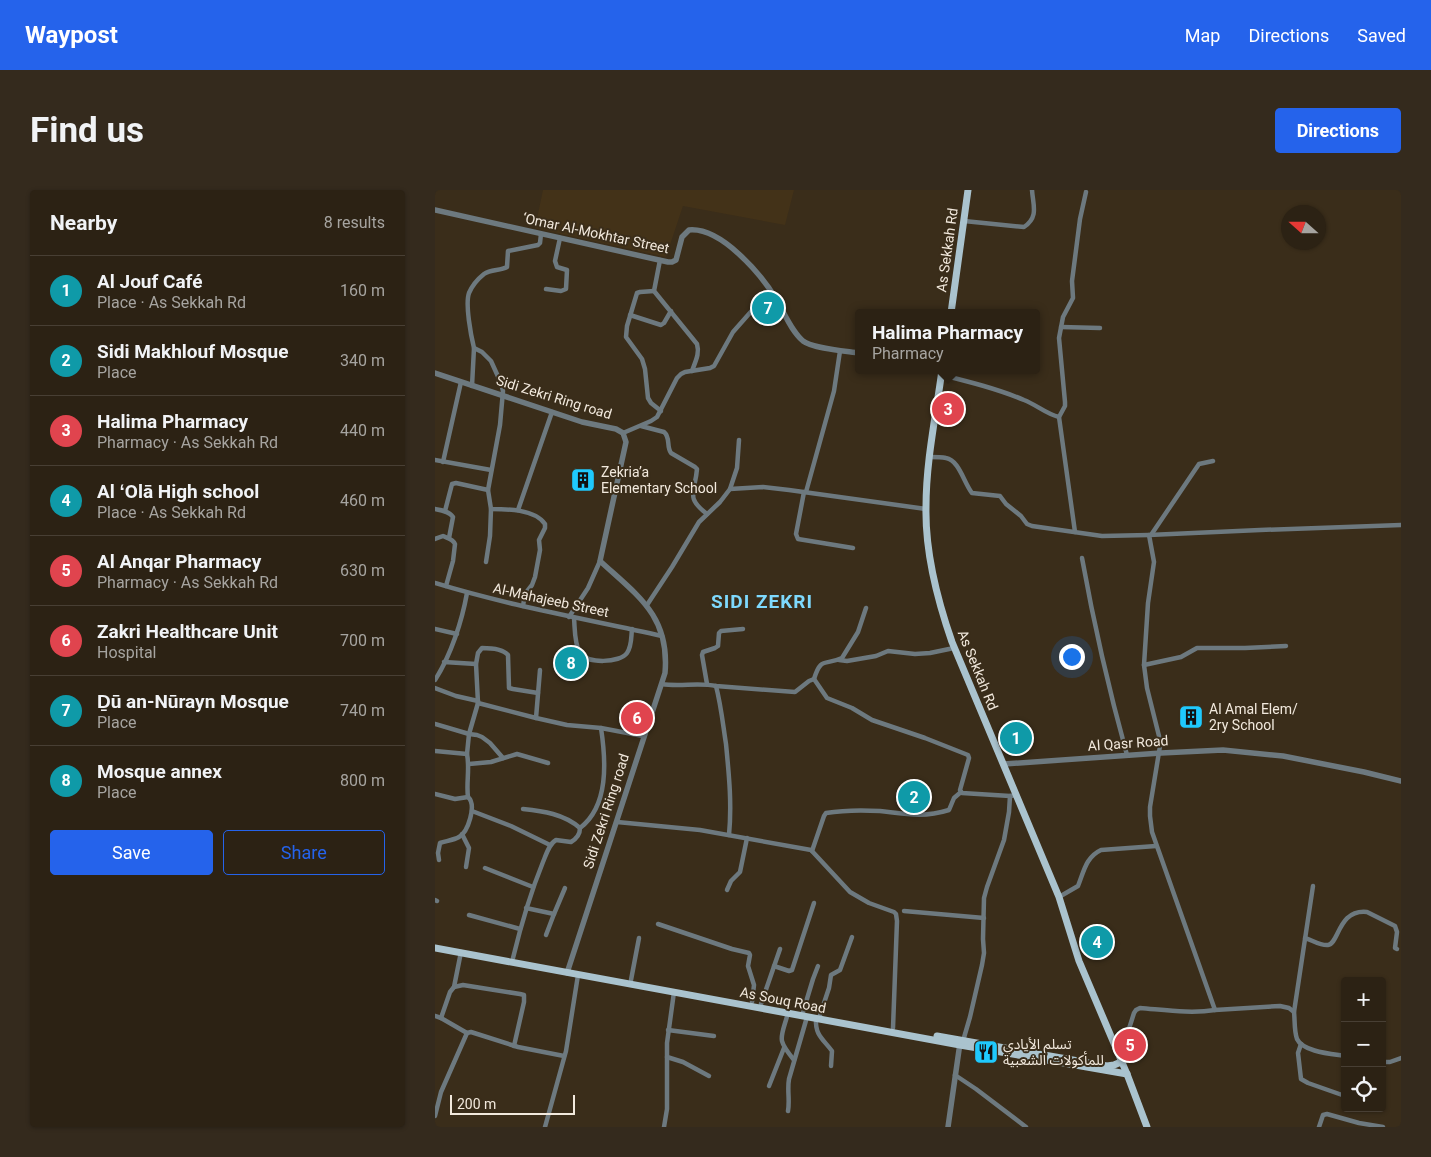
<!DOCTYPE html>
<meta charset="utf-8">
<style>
body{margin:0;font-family:Roboto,"Noto Sans Arabic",sans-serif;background:#342a1d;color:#f1f3f6}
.controls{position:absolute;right:15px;bottom:15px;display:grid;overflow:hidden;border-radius:5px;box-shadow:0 1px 4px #0004}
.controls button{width:45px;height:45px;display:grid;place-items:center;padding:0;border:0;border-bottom:1px solid #483f34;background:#2c2214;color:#f1f3f6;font:25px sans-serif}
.compass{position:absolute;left:846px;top:15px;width:45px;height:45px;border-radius:50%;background:#2c2214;box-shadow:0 1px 4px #0004;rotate:291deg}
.scale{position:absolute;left:15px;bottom:12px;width:125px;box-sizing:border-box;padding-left:5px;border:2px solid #f2e9dd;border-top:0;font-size:14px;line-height:18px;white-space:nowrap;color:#f2e9dd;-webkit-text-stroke:4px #3a2d1a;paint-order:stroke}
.you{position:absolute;left:636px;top:466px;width:18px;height:18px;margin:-12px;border:4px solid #fff;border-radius:50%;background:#1a73e8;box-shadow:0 0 0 8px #1a73e833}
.badge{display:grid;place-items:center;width:32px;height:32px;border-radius:50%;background:#2563eb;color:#fff;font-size:16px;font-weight:700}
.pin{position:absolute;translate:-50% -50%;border:2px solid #fff;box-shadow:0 1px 5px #0006}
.popup{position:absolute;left:420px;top:119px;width:185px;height:65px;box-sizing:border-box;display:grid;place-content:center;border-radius:5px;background:#2c2214;filter:drop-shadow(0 1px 4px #0005);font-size:16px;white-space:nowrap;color:#a6a4a0}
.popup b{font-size:19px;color:#f1f3f6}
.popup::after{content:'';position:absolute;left:50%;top:100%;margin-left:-10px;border:10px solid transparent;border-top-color:#2c2214}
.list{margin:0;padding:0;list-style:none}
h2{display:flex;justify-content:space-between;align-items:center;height:65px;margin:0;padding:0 20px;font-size:21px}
h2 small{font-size:16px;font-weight:400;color:#a6a4a0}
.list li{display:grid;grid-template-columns:32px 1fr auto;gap:15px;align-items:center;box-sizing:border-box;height:70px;padding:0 20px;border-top:1px solid #483f34}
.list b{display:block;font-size:19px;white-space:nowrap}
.list p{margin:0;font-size:16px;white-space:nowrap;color:#a6a4a0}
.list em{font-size:16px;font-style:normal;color:#a6a4a0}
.actions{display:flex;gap:10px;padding:15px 20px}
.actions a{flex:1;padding:11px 0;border:1px solid #2563eb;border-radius:5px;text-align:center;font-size:18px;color:#2563eb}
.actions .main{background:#2563eb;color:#fff}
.icon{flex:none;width:28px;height:28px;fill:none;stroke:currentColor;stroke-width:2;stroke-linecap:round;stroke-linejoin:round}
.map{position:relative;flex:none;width:966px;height:937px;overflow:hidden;border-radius:5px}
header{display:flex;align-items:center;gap:30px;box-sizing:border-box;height:70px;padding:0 25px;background:#2563eb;color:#fff}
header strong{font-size:24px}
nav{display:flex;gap:28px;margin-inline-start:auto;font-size:18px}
.intro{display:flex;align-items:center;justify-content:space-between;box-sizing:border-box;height:120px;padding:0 30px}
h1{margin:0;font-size:35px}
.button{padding:12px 22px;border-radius:5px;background:#2563eb;color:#fff;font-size:18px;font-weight:700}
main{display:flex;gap:30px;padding:0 30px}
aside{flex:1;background:#2c2214;border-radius:5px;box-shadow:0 1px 4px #0004}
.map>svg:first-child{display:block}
</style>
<header>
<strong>Waypost</strong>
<nav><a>Map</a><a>Directions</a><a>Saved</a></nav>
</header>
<div class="intro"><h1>Find us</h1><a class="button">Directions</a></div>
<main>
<aside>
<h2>Nearby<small>8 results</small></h2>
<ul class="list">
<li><span class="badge" style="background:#0f9aa8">1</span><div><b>Al Jouf Café</b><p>Place · As Sekkah Rd</p></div><em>160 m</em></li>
<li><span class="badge" style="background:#0f9aa8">2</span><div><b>Sidi Makhlouf Mosque</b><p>Place</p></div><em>340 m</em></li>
<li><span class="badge" style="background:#e0444e">3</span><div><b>Halima Pharmacy</b><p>Pharmacy · As Sekkah Rd</p></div><em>440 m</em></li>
<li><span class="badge" style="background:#0f9aa8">4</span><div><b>Al ʻOlā High school</b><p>Place · As Sekkah Rd</p></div><em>460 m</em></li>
<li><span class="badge" style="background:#e0444e">5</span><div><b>Al Anqar Pharmacy</b><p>Pharmacy · As Sekkah Rd</p></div><em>630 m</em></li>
<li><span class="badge" style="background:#e0444e">6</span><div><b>Zakri Healthcare Unit</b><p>Hospital</p></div><em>700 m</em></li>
<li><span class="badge" style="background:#0f9aa8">7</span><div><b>Ḏū an-Nūrayn Mosque</b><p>Place</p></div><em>740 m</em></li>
<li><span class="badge" style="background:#0f9aa8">8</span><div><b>Mosque annex</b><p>Place</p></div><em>800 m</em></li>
</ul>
<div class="actions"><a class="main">Save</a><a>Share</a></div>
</aside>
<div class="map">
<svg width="966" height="937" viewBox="0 0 966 937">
<rect width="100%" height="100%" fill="#3a2d1a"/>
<polygon fill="#433218" points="108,0 359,0 350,35 248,16 231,67 100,38"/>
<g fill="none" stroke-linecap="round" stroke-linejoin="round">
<g stroke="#6d797f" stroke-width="4.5">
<path d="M529,31L589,37C604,27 598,15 597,0"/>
<path d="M225,70L219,101L262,154C265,164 260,172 257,181"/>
<polyline points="111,99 126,101 131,99 132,80 122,77 120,71 125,48"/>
<polyline points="219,101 205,102 202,103 192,136 191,147 207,169 210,179 213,208 216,213 226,221"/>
<polyline points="195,125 226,135 229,133 236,121"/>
<polyline points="626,137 665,138"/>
<path d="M507,185C535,192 563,199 589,210C602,215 611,224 624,227"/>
<polyline points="37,196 39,158"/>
<path d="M206,236L229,242C236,248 231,256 236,263L260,277L262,279C260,303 250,307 272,324"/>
<polyline points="188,243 216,231 222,227 242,188 246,184 250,182 275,178 279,176 298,142 335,100"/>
<path d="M495,267C500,267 506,267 511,268C524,270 529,293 537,303L565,306L571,314L586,326L592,334L597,336L667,346L714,345"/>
<polyline points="0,270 56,280"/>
<polyline points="8,272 26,192"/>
<polyline points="295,299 328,297 354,300 491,319"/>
<polyline points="369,302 361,344 363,349 418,358"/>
<polyline points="371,302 399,201 405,161"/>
<path d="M0,319C6,320 14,321 18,327L14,348"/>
<polyline points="83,320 117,222"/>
<polyline points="10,321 17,294 21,293 53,300"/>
<polyline points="640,342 624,227 630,216 630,212 624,148 628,127 638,108 637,91 640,68 645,29 651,2"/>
<polyline points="716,345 764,274 778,271"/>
<path d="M0,349L8,346C12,348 18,349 20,354L18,371L11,396"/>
<path d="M647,368C659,435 674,500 692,565"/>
<polyline points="51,372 55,346 56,319"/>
<path d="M0,393C75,416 151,429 227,446"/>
<polyline points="212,415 237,377 264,332 285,312 295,299 302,278 304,250"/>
<path d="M88,416L90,404L97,395L100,387L105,360L104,350L110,338V334C100,319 71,319 56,319L53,300L65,235L68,201L66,193L56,171L47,162L39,158C36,146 30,114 34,103C37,96 44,88 49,84C56,79 65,81 72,77L73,61L103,55L105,53L106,44"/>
<polyline points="134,427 153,398 165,371"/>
<path d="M139,428C140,438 139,453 145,463C152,474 185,473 192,463C197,456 196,447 197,439"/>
<polyline points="0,439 22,444"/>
<polyline points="404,470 412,471 441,466 453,461 480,464 495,463 519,458"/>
<polyline points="9,472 41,474"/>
<polyline points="709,475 746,467 762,458 810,458 851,456"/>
<polyline points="105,480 101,528 132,535 166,538 208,546"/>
<polyline points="379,489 392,508 417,518 437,530 490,548 533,565 534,568 525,600 527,603 575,606 582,605"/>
<path d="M0,490C16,465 27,431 32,403"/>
<path d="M227,494C245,497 264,492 281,496L360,502L374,491L379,489C386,466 390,476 407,468L423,442L431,418"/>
<polyline points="272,494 267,465 268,462 280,458 283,456 284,443 286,441 308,439"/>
<path d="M281,496C286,515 288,535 291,554C294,585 297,614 294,645"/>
<polyline points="0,498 21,506 43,511"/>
<polyline points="43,513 101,528"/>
<polyline points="0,534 34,544 42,545 47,547 55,553 68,568"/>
<path d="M0,561L32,564L34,544L43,513L41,474L43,463L47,458C55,458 68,459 73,465L74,498L78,499L103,503"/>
<polyline points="34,574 56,572 82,564 113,573"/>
<polyline points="0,604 20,609 33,607"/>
<path d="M88,619C108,621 129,624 145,638"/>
<polyline points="37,621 76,636 115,655"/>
<polyline points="182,632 265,640 376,660 415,702 434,713 459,722 461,724 462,731 458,838"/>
<polyline points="27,644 34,658 31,677"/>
<path d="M377,661L389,626L391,623C409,620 428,620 445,621C471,624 488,628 514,620L519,608L526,602"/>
<path d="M4,670L3,663L5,653C11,651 19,650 24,647C33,642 42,615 33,607C31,593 35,579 32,564"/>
<polyline points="50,678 98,697"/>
<polyline points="292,700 296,691 305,682 312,648"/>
<path d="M624,707L643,696C649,681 651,667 666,660L721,656"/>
<polyline points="0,710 2,711"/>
<polyline points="91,718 119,724"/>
<polyline points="469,721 549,728"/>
<polyline points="34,725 85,739"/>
<polyline points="223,734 297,759 314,763 315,765 313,776 319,795 317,812"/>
<polyline points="111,745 119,724 130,698"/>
<path d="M870,748C877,750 886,756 893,755C904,754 903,719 932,722L960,736L962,742L960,758L962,759"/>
<path d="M78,768C86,735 95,704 108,672C111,665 114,654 121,650L136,652C141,649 145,644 145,638C174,616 171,571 166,538"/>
<polyline points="339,776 354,781 357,780 379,713"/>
<polyline points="196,790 204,748"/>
<polyline points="19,797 28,795 85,804 89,805 89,812 79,856"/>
<polyline points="326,814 345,759"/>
<polyline points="780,820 717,642 715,626 715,617 725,556 724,546 712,498 709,475 713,413 719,372 714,345 825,340 966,335"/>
<polyline points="368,822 378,789 383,776"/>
<polyline points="859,822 878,696"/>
<path d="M353,823C346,849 341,848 359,870"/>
<polyline points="385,825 394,798 396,785 405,780 417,747"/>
<polyline points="0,826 6,828 32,843 36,842 83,857 129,866"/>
<polyline points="6,828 15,802 19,797 26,762"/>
<path d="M381,829C380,845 388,849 397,861L396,876"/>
<polyline points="233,840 279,846"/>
<polyline points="528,851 535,827 547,775 549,763 548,749 549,708 552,697 569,650 574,622 575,606"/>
<polyline points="678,853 693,843"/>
<polyline points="866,854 863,863 866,889 873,893 910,906"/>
<polyline points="232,867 248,872 274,886"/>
<path d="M685,867L699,823L701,820L705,818C730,820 756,824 780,820L845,816L854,818L859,822C860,830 859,841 862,849C868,862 898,864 910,866"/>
<polyline points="947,872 955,872 966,868"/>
<polyline points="520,885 541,899 591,937"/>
<polyline points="334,896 349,858"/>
<path d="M353,921C355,910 352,900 354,889L372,827"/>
<polyline points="0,926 6,902 32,843"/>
<polyline points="110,937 131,861 143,785"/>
<polyline points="229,937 232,919 232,853 239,802"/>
<polyline points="884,937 888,925 892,924 924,933 948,937"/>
</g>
<g stroke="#6d797f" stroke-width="5.5">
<path d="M0,20L233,72H237L241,70L247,47L254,40C286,37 326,84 341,109C349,122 356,141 368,151C379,159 410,161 424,163"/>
<path d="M0,183L147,232L181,239L188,243L191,252L165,371C203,406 235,426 230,483L132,783"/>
<polyline points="569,574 726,563 788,560 848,566 929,582 966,591"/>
<polyline points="513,937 525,853"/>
</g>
<g stroke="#aac3ce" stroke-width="7">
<polyline points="516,123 533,0"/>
<path d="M507,180C501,225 491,271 491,317C490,363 502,409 517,452L624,707L644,771L692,884L712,937"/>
<polyline points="0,758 525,855 692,884"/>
<polyline points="502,846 672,876 679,875 686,872"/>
</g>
</g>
<defs>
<symbol id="building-square" viewBox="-11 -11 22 22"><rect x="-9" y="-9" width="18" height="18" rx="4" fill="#1fc9fd" stroke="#3a2d1a"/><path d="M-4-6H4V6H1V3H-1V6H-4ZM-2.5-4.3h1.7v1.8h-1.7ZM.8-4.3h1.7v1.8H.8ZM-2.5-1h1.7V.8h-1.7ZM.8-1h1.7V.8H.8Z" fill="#111"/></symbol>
<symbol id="restaurant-square" viewBox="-11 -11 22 22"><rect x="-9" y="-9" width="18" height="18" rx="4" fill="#1fc9fd" stroke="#3a2d1a"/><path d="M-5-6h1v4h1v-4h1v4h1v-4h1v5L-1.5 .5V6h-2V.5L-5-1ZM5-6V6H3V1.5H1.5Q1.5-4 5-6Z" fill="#111"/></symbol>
</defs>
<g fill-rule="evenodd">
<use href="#building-square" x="134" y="276" width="28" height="28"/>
<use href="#building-square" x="742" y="513" width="28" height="28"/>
<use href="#restaurant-square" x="537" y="848" width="28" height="28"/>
</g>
<g text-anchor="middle" stroke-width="4" stroke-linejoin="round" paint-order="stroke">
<g font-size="14" fill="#f2e9dd" stroke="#3a2d1a">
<text transform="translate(161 43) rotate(12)" y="5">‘Omar Al-Mokhtar Street</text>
<text transform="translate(512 60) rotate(-82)" y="5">As Sekkah Rd</text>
<text transform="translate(119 207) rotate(17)" y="5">Sidi Zekri Ring road</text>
<text transform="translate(116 410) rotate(12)" y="5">Al-Mahajeeb Street</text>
<text transform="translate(543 480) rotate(68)" y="5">As Sekkah Rd</text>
<text transform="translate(693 553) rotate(-4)" y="5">Al Qasr Road</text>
<text transform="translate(171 621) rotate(-72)" y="5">Sidi Zekri Ring road</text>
<text transform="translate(348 810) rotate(11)" y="5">As Souq Road</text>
</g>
<g font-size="14" fill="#f2e9dd" stroke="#3a2d1a" text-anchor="start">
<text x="166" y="287">Zekria’a<tspan x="166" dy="16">Elementary School</tspan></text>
<text x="774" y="524">Al Amal Elem/<tspan x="774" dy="16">2ry School</tspan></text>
<text x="568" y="859">تسلم الأيادي<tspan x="568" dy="16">للمأكولات الشعبية</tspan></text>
</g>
<g font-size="19" font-weight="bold" letter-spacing="1" fill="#7ed9fd" stroke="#3a2d1a">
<text x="327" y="418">SIDI ZEKRI</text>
</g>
</g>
</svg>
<div class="controls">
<button>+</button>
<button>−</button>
<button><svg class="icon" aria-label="locate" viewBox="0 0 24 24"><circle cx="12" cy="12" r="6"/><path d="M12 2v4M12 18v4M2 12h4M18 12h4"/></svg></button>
</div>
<svg class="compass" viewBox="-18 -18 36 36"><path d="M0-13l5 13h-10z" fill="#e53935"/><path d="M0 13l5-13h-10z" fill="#a6a4a0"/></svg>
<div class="scale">200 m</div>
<div class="you"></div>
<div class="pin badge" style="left:581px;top:548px;background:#0f9aa8">1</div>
<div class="pin badge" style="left:479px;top:607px;background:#0f9aa8">2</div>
<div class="pin badge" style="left:513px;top:219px;background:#e0444e">3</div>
<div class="popup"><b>Halima Pharmacy</b>Pharmacy</div>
<div class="pin badge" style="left:662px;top:752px;background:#0f9aa8">4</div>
<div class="pin badge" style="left:695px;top:855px;background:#e0444e">5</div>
<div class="pin badge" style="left:202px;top:528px;background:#e0444e">6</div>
<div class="pin badge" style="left:333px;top:118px;background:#0f9aa8">7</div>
<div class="pin badge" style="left:136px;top:473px;background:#0f9aa8">8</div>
</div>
</main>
